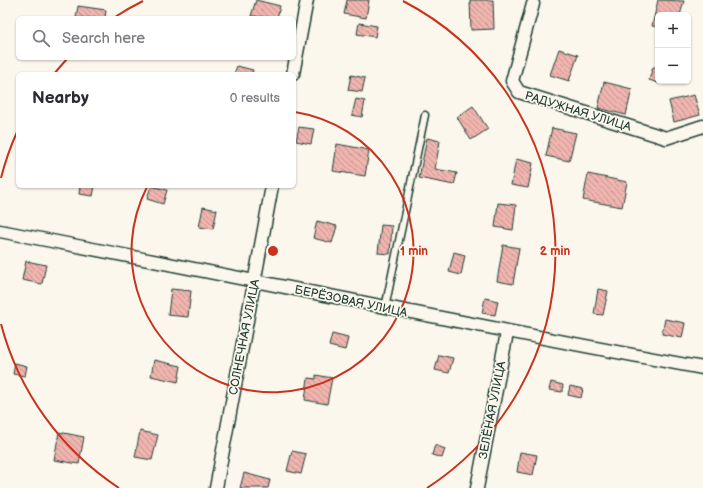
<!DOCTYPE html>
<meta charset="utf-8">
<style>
body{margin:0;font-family:"Balsamiq Sans",sans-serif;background:#f2f2f3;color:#2b2b33}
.controls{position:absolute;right:12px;top:12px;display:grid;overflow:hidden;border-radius:6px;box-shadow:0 1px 3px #0004}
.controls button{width:36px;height:36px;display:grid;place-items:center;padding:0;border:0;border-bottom:1px solid #e1e1e2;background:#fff;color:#2b2b33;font:20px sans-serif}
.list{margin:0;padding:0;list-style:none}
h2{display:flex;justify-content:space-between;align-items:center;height:52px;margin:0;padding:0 16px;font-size:17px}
h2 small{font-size:13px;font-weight:400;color:#7c7c81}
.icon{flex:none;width:22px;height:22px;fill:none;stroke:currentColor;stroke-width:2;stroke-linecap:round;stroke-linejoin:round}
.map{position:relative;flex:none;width:703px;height:488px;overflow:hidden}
.search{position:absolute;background:#fff;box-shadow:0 1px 3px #0004;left:16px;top:16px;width:280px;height:44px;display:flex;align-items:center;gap:10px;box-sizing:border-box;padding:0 14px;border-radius:6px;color:#7c7c81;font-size:15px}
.panel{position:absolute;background:#fff;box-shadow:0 1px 3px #0004;left:16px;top:72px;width:280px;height:116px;border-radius:6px}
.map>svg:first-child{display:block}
</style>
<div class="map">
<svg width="703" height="488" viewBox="0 0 703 488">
<defs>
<pattern id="building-back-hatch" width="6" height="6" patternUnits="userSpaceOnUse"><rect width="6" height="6" fill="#f0b5af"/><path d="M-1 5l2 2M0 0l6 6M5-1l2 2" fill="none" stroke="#c2948f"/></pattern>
</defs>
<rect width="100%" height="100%" fill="#fbf7ec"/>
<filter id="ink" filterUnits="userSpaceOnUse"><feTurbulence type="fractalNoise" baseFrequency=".025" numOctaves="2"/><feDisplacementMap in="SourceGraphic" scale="8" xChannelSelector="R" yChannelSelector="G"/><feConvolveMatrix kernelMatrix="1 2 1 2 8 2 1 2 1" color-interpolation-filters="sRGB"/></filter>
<g filter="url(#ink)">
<g fill="url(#building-back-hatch)" stroke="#1f3d34">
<polygon points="256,0 280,6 277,18 251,16"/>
<polygon points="347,0 369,0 366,18 344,14"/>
<polygon points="470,0 493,0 494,29 471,30"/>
<polygon points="658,0 684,1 680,15 658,15 658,27 652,26"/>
<polygon points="78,6 106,10 105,18 76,18"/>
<polygon points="359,23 377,26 375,37 357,34"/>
<polygon points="559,49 578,55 569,81 550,75"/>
<polygon points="237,66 253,70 252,74 234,74"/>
<polygon points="653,67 658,68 658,81 662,81 661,84 649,80"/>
<polygon points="351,75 365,78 362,92 348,90"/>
<polygon points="604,82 632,89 626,115 598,108"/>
<polygon points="694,95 700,115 674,122 669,101"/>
<polygon points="356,99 365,101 362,117 352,115"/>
<polygon points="473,106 488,129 471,140 457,117"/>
<polygon points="299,127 314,129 311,144 296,141"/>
<polygon points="552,128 576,133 569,161 546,156"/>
<polygon points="427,138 440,141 435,169 457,173 454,185 419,178"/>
<polygon points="337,144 369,150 365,176 333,171"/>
<polygon points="516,159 533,163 528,188 511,185"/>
<polygon points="588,174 627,182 622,207 583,200"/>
<polygon points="80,186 95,186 93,196 79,194"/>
<polygon points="151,186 167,190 163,204 147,199"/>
<polygon points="498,203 516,205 513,230 495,227"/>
<polygon points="203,207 217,210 213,229 199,227"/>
<polygon points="317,221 337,226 332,243 313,238"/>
<polygon points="381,225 392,226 390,254 378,253"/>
<polygon points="503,245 519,248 513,284 497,281"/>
<polygon points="454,252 465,255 461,275 449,272"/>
<polygon points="26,261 46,265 42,284 22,280"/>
<polygon points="171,289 191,291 188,317 168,315"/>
<polygon points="598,289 608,291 603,315 594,314"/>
<polygon points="485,298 498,301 495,315 482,313"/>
<polygon points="665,319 685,323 682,338 662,334"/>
<polygon points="332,334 348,338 345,350 329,346"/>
<polygon points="439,355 453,358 449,373 435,370"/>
<polygon points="154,360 181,366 178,382 151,376"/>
<polygon points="15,363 27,366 25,376 13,374"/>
<polygon points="316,375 332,378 327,404 305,400 308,378 316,379"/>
<polygon points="551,382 563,385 562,392 549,390"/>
<polygon points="570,386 583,389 581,398 568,395"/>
<polygon points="140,431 158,435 152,460 135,457"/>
<polygon points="59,432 84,437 79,464 54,460"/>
<polygon points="435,445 445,449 442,458 432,455"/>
<polygon points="292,451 306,454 301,474 287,471"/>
<polygon points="520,452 537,455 533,475 517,472"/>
<polygon points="244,473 270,480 268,488 240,488"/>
</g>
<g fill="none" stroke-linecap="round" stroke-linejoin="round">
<defs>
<polyline id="lane" points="385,308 425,115"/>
<g id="street">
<polyline points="533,4 512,81 519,92 666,138 703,126"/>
<polyline points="293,74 307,0"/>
<path d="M0,231C234,276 468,325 703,368"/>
<polyline points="216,488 272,186"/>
<polyline points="477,488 507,333"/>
</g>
</defs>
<use href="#lane" stroke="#1f3d34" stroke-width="9"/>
<use href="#street" stroke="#1f3d34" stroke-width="15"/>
<use href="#lane" stroke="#fbf7ec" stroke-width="6"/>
<use href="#street" stroke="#fbf7ec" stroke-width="12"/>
</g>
</g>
<g fill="none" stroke="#c8321e" stroke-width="2">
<path d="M295 112A141 141 0 1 1 147 187"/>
<path d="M119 488A282 282 0 0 1 1 324M1 178A282 282 0 0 1 17 132M54 74A282 282 0 0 1 67 59M115 17A282 282 0 0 1 143 1M403 1A282 282 0 0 1 427 488"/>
</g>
<g text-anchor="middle" stroke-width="3.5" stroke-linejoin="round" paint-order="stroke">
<g font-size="12" fill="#1f3d34" stroke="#fbf7ec">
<text transform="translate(578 111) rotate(17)" y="4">РАДУЖНАЯ УЛИЦА</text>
<text transform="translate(351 301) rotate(12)" y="4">БЕРЁЗОВАЯ УЛИЦА</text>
<text transform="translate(244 337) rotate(-79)" y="4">СОЛНЕЧНАЯ УЛИЦА</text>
<text transform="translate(492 410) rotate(-79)" y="4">ЗЕЛЁНАЯ УЛИЦА</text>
</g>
</g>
<circle cx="273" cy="251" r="6" fill="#c8321e" stroke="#fbf7ec" stroke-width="2"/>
<g font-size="12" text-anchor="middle" font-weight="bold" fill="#c8321e" stroke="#fbf7ec" stroke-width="3.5" stroke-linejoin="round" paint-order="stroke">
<text x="414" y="255">1 min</text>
<text x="555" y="255">2 min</text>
</g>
</svg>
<div class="controls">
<button>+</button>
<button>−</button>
</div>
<div class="search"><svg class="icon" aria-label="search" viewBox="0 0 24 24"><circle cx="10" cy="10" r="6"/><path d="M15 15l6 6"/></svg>Search here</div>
<section class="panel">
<h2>Nearby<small>0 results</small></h2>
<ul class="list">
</ul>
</section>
</div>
